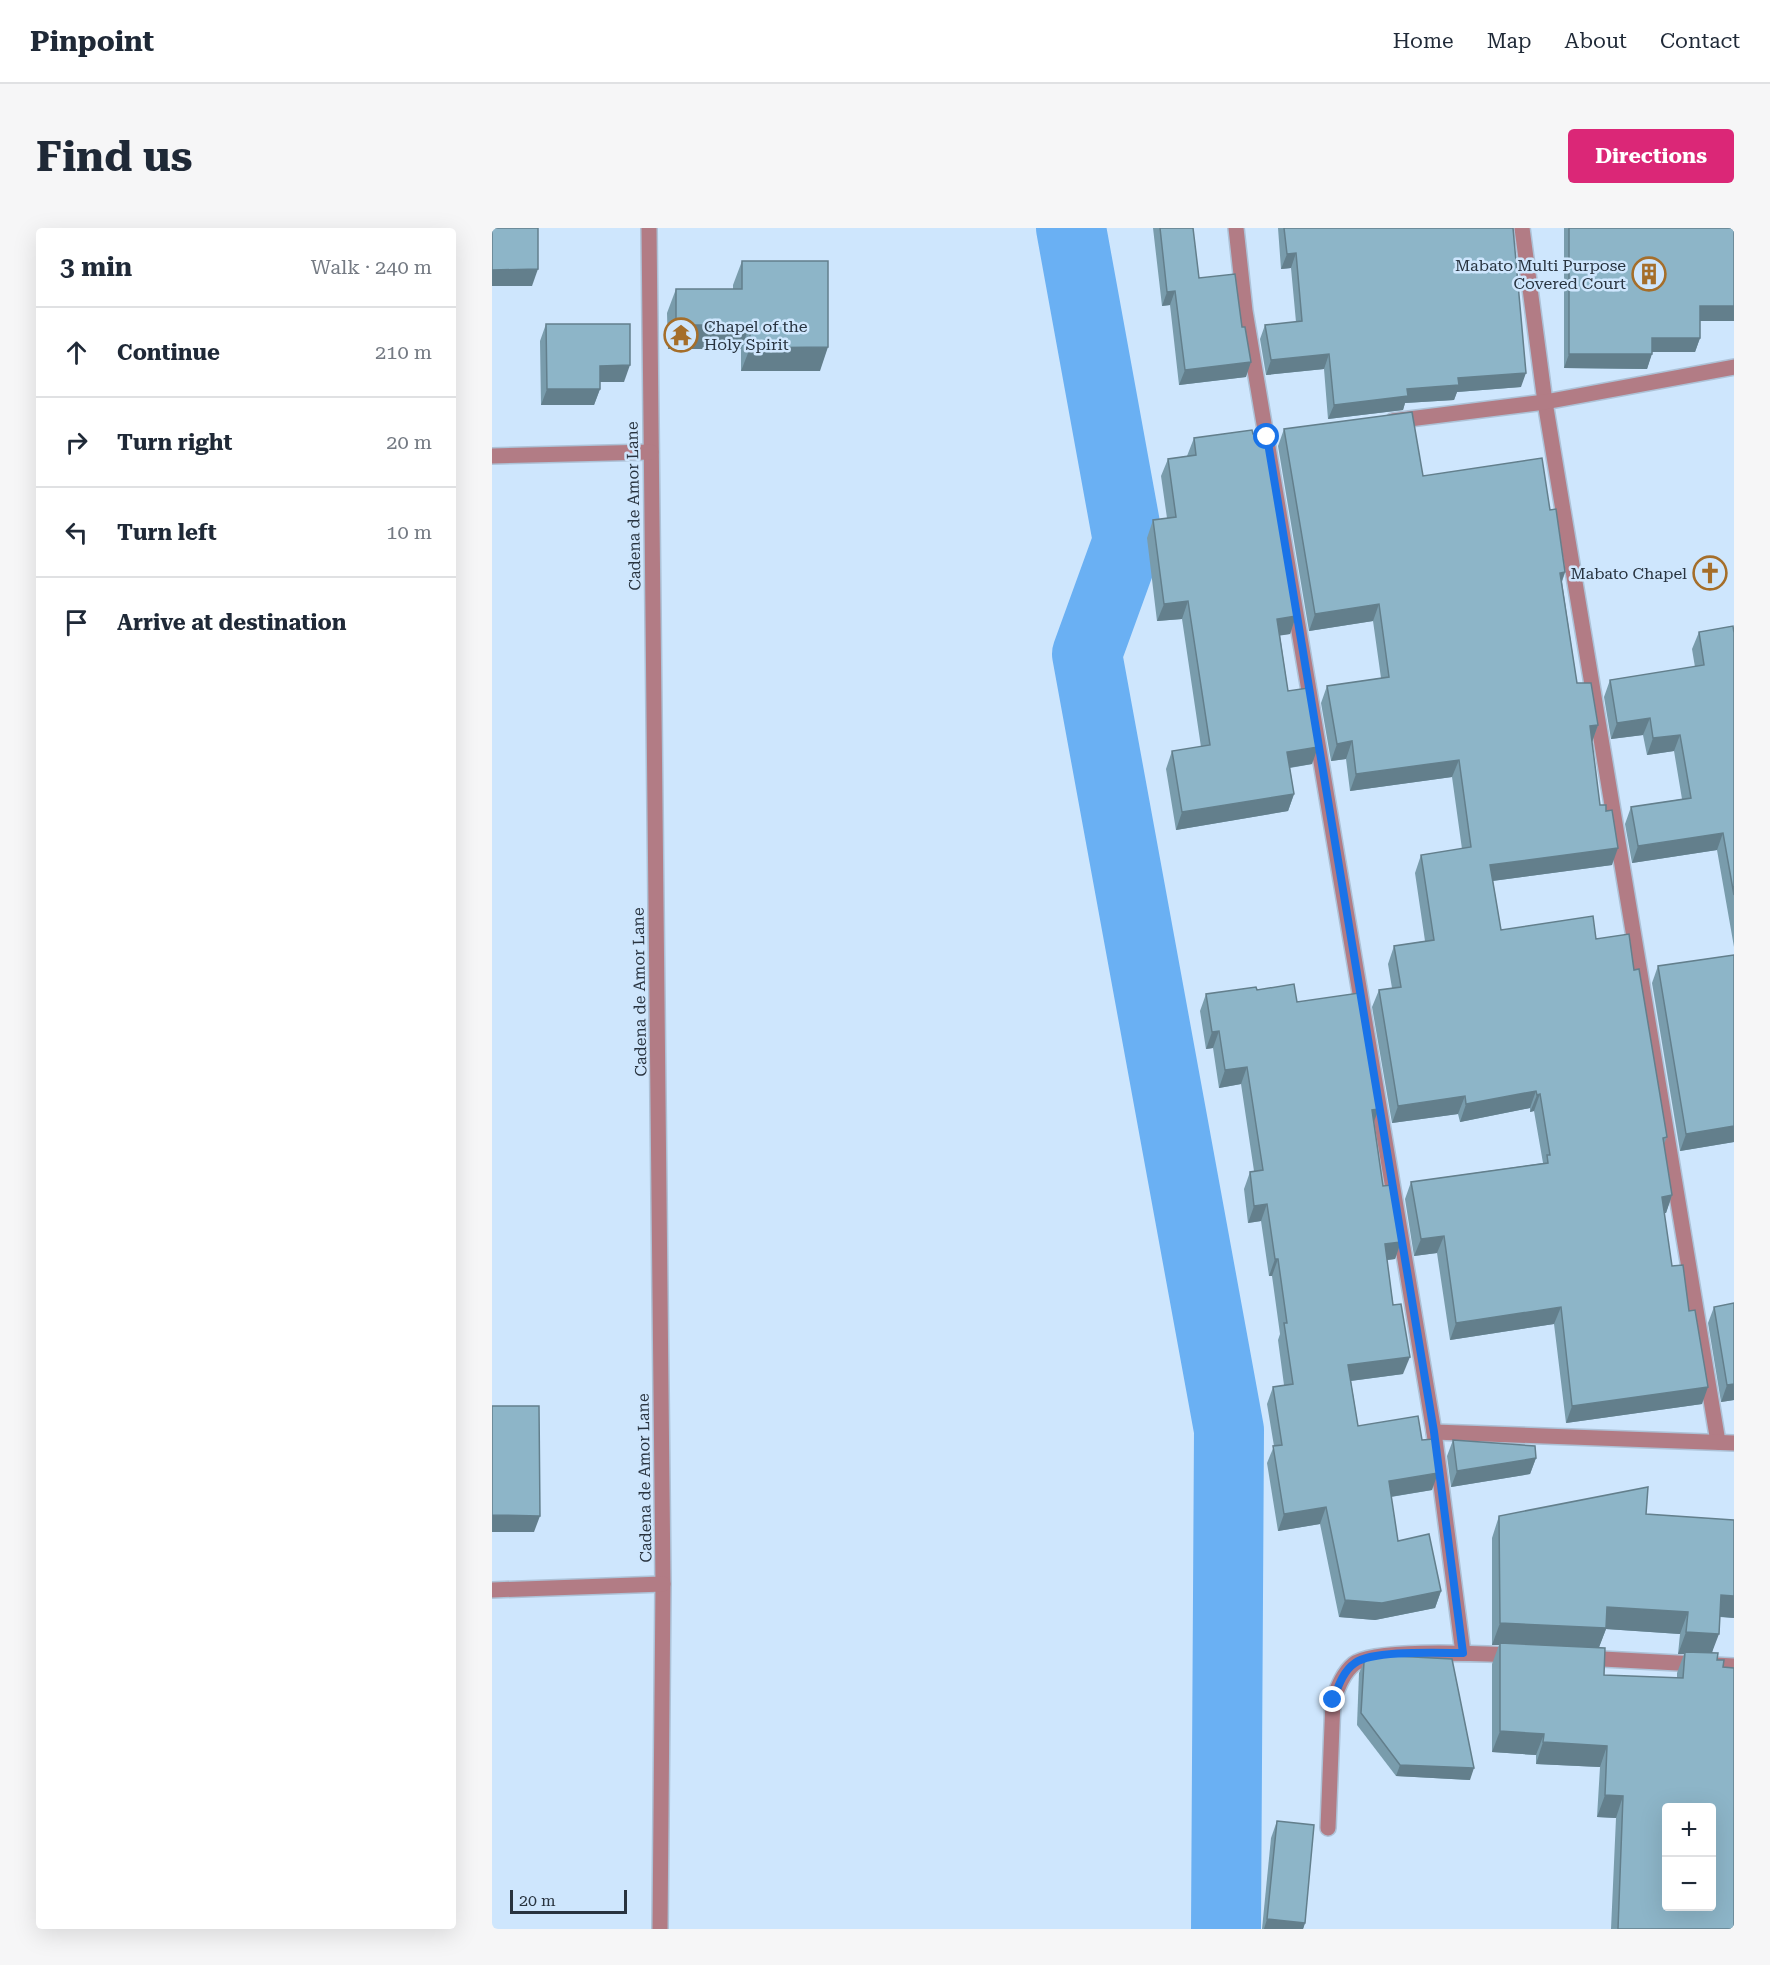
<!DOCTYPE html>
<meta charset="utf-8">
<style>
body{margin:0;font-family:"Roboto Serif",serif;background:#f6f6f7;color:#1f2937}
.controls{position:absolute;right:18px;bottom:18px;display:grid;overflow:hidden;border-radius:6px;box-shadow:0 6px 24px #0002}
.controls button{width:54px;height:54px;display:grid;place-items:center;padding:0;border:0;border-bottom:2px solid #e0e1e3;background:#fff;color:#1f2937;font:30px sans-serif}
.scale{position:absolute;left:18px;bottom:15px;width:117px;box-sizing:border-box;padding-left:6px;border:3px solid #28333f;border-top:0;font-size:16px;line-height:21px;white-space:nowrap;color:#28333f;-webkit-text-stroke:4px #cee6fd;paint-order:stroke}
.stop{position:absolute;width:18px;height:18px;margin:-14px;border:4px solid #1a73e8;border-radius:50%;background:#fff}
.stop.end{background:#1a73e8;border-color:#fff;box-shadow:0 2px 6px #0008}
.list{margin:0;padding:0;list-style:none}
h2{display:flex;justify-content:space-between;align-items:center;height:78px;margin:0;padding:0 24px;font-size:26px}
h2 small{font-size:20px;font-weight:400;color:#747a83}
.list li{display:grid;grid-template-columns:39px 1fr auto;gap:18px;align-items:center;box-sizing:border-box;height:90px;padding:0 24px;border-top:2px solid #e0e1e3}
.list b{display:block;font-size:22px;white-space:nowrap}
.list em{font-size:20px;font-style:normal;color:#747a83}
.icon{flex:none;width:33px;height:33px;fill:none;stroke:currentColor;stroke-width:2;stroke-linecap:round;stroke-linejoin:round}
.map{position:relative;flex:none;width:1242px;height:1701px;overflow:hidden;border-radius:6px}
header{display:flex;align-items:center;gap:36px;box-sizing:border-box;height:84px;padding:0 30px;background:#fff;border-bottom:2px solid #e0e1e3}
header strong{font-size:28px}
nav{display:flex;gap:33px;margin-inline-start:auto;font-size:21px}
.intro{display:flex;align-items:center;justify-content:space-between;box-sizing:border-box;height:144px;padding:0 36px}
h1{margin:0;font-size:42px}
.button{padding:15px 27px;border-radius:6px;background:#db2777;color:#fff;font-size:21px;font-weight:700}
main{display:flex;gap:36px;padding:0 36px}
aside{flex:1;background:#fff;border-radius:6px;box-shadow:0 6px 24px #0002}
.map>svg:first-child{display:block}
</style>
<header>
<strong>Pinpoint</strong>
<nav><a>Home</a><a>Map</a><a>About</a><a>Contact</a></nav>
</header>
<div class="intro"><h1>Find us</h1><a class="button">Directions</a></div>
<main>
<aside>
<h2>3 min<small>Walk · 240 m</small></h2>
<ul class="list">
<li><svg class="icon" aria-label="ahead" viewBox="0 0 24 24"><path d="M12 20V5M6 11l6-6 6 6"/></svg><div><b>Continue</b></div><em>210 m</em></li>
<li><svg class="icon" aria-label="right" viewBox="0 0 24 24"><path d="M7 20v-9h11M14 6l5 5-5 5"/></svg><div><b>Turn right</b></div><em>20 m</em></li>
<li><svg class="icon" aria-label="left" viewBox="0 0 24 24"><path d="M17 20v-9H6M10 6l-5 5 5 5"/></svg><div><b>Turn left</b></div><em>10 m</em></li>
<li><svg class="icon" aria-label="arrive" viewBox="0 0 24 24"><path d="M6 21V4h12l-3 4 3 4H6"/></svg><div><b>Arrive at destination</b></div></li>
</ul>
</aside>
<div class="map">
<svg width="1242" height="1701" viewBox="0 0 1242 1701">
<rect width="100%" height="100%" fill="#cee6fd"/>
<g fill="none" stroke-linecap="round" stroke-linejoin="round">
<polyline stroke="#6ab0f3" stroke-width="70" points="579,0 636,313 595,426 737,1202 734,1701"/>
<defs>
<g id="minor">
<polyline points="157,0 171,1356 168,1701"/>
<polyline points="744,0 753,83 942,1204 971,1425"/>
<polyline points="1030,0 1053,174 1226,1214"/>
<polyline points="901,193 1053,174 1242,139"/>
<polyline points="0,228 159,224"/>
<polyline points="942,1204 1242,1215"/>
<polyline points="0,1362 171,1356"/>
<polyline points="1092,1430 1242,1438"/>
<path d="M836,1600L841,1472C846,1459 851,1445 862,1436C882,1420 994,1426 1023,1427"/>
</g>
</defs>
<use href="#minor" stroke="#adc2d7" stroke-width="18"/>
<use href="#minor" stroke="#b27c85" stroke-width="15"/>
</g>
<g fill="#799cac" fill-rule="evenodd">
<polygon points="661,0 701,0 707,50 754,149 687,157 678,77 670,78"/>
<polygon points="786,0 1021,0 1029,159 965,164 962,172 913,175 911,182 836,191 832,141 774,147 768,111 773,97 804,94 799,40 789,41"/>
<polygon points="1072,0 1242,0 1242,93 1208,93 1208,110 1203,124 1160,124 1155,141 1072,140"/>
<polygon points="250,33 328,143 249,143 249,121 176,121 175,85 184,61 241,61 241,57"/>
<polygon points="54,96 132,154 108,154 108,161 102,177 49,177 48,113"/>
<polygon points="792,201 931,248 1058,282 1073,344 1070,354 1085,455 1106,497 1100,514 1108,577 1120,637 1001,653 1009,702 1104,711 1142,742 1175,909 1172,916 1180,967 1174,985 1172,985 1180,1038 1210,1176 1074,1195 1062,1096 958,1112 945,1025 922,1028 913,971 919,954 1051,935 1042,883 1038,884 1038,880 968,894 966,886 900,895 880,779 887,762 900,760 896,736 902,718 933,713 923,645 929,627 970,621 960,549 858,563 854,531 839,533 829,475 835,458 889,450 881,393 817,403 786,218"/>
<polygon points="702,210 804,388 798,406 788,407 796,463 820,536 798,540 802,566 796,583 684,602 674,541 680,523 709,519 690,391 665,393 655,310 661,292 675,290 669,248 676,231 695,228"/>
<polygon points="1207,404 1242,405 1242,719 1225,622 1140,635 1133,596 1139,579 1190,571 1182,523 1155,527 1151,507 1119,511 1112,469 1118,452 1203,439 1200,421"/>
<polygon points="1242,727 1242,914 1188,923 1160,755 1166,738"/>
<polygon points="765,762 805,774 882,894 891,958 909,1014 903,1031 895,1032 911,1146 859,1153 866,1198 930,1212 940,1262 899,1269 906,1313 949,1363 943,1380 883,1392 847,1389 828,1296 786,1303 775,1235 782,1218 775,1176 781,1159 792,1157 786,1112 788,1106 780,1048 777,1048 769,993 756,995 752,961 758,944 762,943 749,856 727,860 721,820 714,821 708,783 714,766"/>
<polygon points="1242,1075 1242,1172 1229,1174 1216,1095 1222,1079"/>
<polygon points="961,1212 1044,1230 1038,1246 959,1259 955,1228"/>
<path d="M1154,1286L1242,1390L1228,1389L1220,1425L1231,1439L1242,1701H1119L1124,1590L1105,1589L1108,1539L1044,1536V1527L1000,1524V1436L1007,1417H1000V1310L1007,1288ZM1114,1401L1188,1406L1186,1426H1192L1185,1445V1450L1112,1447L1107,1419Z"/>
<polygon points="872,1434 978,1552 904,1548 865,1497 867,1445"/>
<polygon points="785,1593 813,1695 811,1701 770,1701 779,1610"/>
</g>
<g fill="#637f8c">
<polygon points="804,25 799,40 789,41 795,26"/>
<polygon points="46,41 40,58 0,58 0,42"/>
<polygon points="683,63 678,77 670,78 675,64"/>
<polygon points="1208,78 1242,78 1242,93 1203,93"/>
<polygon points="184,97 258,97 249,121 176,121"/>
<polygon points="1160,110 1208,110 1203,124 1155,124"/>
<polygon points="336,119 328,143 249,143 258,120"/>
<polygon points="837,126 832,141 774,147 779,132"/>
<polygon points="1077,126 1160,126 1155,141 1072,140"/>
<polygon points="759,134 754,149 687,157 693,142"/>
<polygon points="138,137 132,154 102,154 108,138"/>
<polygon points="1034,145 1029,159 965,164 962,172 913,175 911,182 836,191 842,177 966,150"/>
<polygon points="55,161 108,161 102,177 49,177"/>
<polygon points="1073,344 1067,361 1068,345"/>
<polygon points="696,373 690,391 665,393 672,376"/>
<polygon points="887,376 881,393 817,403 823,386"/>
<polygon points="804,388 798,406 779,409 785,391"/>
<polygon points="1158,490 1151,507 1119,511 1125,495"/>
<polygon points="1106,497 1100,514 1098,498"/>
<polygon points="1188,507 1182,523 1155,527 1161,510"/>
<polygon points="860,513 854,531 839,533 845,516"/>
<polygon points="826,519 820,536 789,541 795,524"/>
<polygon points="967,532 960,549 858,563 864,546"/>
<polygon points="802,566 796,583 684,602 690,584"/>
<polygon points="1231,605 1225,622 1140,635 1146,618"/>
<polygon points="1126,620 1120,637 992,654 998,637"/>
<polygon points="727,803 721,820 714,821 720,804"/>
<polygon points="755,839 749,856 727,860 733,842"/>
<polygon points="1044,863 1038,880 968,894 974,876"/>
<polygon points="1048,866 1042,883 1038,884 1045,867"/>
<polygon points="973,868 966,886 900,895 906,878"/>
<polygon points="887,881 880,898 880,882"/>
<polygon points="1242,898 1242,914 1188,923 1194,906"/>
<polygon points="1180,967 1174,985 1163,986 1170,969"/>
<polygon points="775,976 769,993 756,995 762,978"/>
<polygon points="952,1008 945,1025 922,1028 929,1011"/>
<polygon points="909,1014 903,1031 887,1033 893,1016"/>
<polygon points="783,1031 786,1031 780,1048 777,1048"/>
<polygon points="1069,1079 1062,1096 958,1112 964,1095"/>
<polygon points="918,1129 911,1146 850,1154 856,1137"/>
<polygon points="1242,1156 1242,1172 1229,1174 1235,1157"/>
<polygon points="1216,1159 1210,1176 1074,1195 1080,1178"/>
<polygon points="1044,1230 1038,1246 959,1259 965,1243"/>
<polygon points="946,1245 940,1262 891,1270 897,1253"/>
<polygon points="834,1279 828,1296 786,1303 792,1286"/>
<polygon points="0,1287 48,1288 42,1304 0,1304"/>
<polygon points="949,1363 943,1380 883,1392 847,1389 853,1372"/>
<polygon points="1229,1367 1242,1368 1242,1390 1221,1388"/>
<polygon points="1115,1379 1196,1384 1188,1406 1114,1401 1106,1422 1008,1415 1007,1417 1000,1417 1008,1395"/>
<polygon points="1194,1404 1227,1406 1219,1427 1193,1424 1192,1426 1186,1426"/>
<polygon points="1008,1503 1052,1506 1044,1527 1000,1524"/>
<polygon points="1051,1514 1115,1518 1108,1539 1044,1536"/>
<polygon points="908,1537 982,1540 978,1552 904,1548"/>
<polygon points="1113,1567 1131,1568 1124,1590 1105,1589"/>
<polygon points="775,1691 813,1695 811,1701 772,1701"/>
</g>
<g fill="#8db5c8" stroke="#637f8c" stroke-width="1.5" fill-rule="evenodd">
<polygon points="0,0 46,0 46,41 0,42"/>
<polygon points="668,0 701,0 707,50 743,46 750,99 753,99 759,134 693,142 683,63 675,64"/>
<polygon points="792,0 1021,0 1034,145 966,150 967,157 915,161 916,168 842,177 837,126 779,132 773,97 810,93 804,25 795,26"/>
<polygon points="1077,0 1242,0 1242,78 1208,78 1208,110 1160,110 1160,126 1077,126"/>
<polygon points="250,33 336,33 336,119 258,120 258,97 184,97 184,61 250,61"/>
<polygon points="54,96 138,96 138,137 108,138 108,161 55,161"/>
<polygon points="920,184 931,248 1050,230 1058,282 1064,281 1073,344 1068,345 1085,455 1099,455 1106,497 1098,498 1108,577 1114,577 1114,583 1120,582 1126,620 998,637 1009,702 1101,688 1104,711 1137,706 1142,742 1147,741 1175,909 1171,910 1180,967 1170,969 1180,1038 1191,1037 1197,1083 1203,1082 1216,1159 1080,1178 1069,1079 964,1095 952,1008 929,1011 919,954 1056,935 1055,927 1058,927 1048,866 1045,867 1044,863 974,876 973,868 906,878 887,762 909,759 902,718 942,712 929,627 979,619 967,532 864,546 860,513 845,516 835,458 897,449 887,376 823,386 792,201"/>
<polygon points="760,202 761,206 773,204 804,388 785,391 796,463 816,460 826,519 795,524 802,566 690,584 680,523 718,517 696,373 672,376 661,292 684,289 676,231 704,227 702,210"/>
<polygon points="1241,398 1242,405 1242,667 1231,605 1146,618 1139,579 1199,570 1188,507 1161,510 1158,490 1125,495 1118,452 1212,437 1207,404"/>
<polygon points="1242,727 1242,898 1194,906 1166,738"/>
<polygon points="802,756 805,774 867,765 887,881 880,882 891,958 900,957 909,1014 893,1016 901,1077 909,1076 918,1129 856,1137 866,1198 926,1188 930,1212 942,1211 946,1245 897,1253 906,1313 937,1306 949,1363 890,1375 853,1372 834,1279 792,1286 781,1218 790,1217 781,1159 801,1156 792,1095 795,1095 786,1031 783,1031 775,976 762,978 758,944 771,942 755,839 733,842 727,803 720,804 714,766 764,759 765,762"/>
<polygon points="1242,1075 1242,1156 1235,1157 1222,1079"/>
<polygon points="0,1178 47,1178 48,1288 0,1287"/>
<polygon points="961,1212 1043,1218 1044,1230 965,1243"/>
<polygon points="1156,1259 1154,1286 1242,1292 1242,1368 1229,1367 1227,1406 1194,1404 1196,1384 1115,1379 1114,1400 1008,1395 1007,1288"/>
<path d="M1008,1415L1113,1420L1112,1447L1191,1450L1193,1424L1226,1425L1225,1432H1232L1231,1439L1242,1440V1701H1126L1131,1568L1113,1567L1115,1518L1051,1514L1052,1506L1008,1503ZM1174,1580H1220V1678H1174Z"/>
<polygon points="883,1427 960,1431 982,1540 908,1537 869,1485 872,1434"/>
<polygon points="785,1593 822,1597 813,1695 775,1691"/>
</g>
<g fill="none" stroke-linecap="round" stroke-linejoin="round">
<path stroke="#1a73e8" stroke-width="8" d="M775,209L942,1204L971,1425C946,1425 881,1422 863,1435C851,1443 846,1459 841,1472"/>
</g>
<defs>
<symbol id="building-ring" viewBox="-11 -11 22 22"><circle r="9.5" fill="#cee6fd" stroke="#a56e2a" stroke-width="1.5"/><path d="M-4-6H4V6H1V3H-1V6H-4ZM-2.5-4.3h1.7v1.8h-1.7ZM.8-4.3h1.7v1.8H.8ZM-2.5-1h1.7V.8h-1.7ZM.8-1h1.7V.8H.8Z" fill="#a56e2a"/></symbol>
<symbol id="temple-ring" viewBox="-11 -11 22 22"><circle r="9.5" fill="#cee6fd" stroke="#a56e2a" stroke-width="1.5"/><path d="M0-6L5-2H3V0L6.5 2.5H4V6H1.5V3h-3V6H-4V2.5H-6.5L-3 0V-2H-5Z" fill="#a56e2a"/></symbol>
<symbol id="church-ring" viewBox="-11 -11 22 22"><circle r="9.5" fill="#cee6fd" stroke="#a56e2a" stroke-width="1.5"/><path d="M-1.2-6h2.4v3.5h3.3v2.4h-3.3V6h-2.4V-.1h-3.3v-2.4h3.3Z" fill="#a56e2a"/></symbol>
</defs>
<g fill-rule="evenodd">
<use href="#building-ring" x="1138" y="27" width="38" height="38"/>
<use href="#temple-ring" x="170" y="88" width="38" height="38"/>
<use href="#church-ring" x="1199" y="326" width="38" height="38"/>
</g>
<g text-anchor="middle" stroke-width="5" stroke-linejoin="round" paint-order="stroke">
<g font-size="16" fill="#28333f" stroke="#cee6fd" text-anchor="end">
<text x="1134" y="43">Mabato Multi Purpose<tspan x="1134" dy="18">Covered Court</tspan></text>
<text x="212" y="104" text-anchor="start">Chapel of the<tspan x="212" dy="18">Holy Spirit</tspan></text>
<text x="1195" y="351">Mabato Chapel</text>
</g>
<g font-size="16" fill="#28333f" stroke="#cee6fd">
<text transform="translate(141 278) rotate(-91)" y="6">Cadena de Amor Lane</text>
<text transform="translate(147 764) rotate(-91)" y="6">Cadena de Amor Lane</text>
<text transform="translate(152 1250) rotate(-91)" y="6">Cadena de Amor Lane</text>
</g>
</g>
</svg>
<div class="controls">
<button>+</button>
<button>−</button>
</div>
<div class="scale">20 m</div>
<div class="stop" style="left:775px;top:209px"></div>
<div class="stop end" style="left:841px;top:1472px"></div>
</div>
</main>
